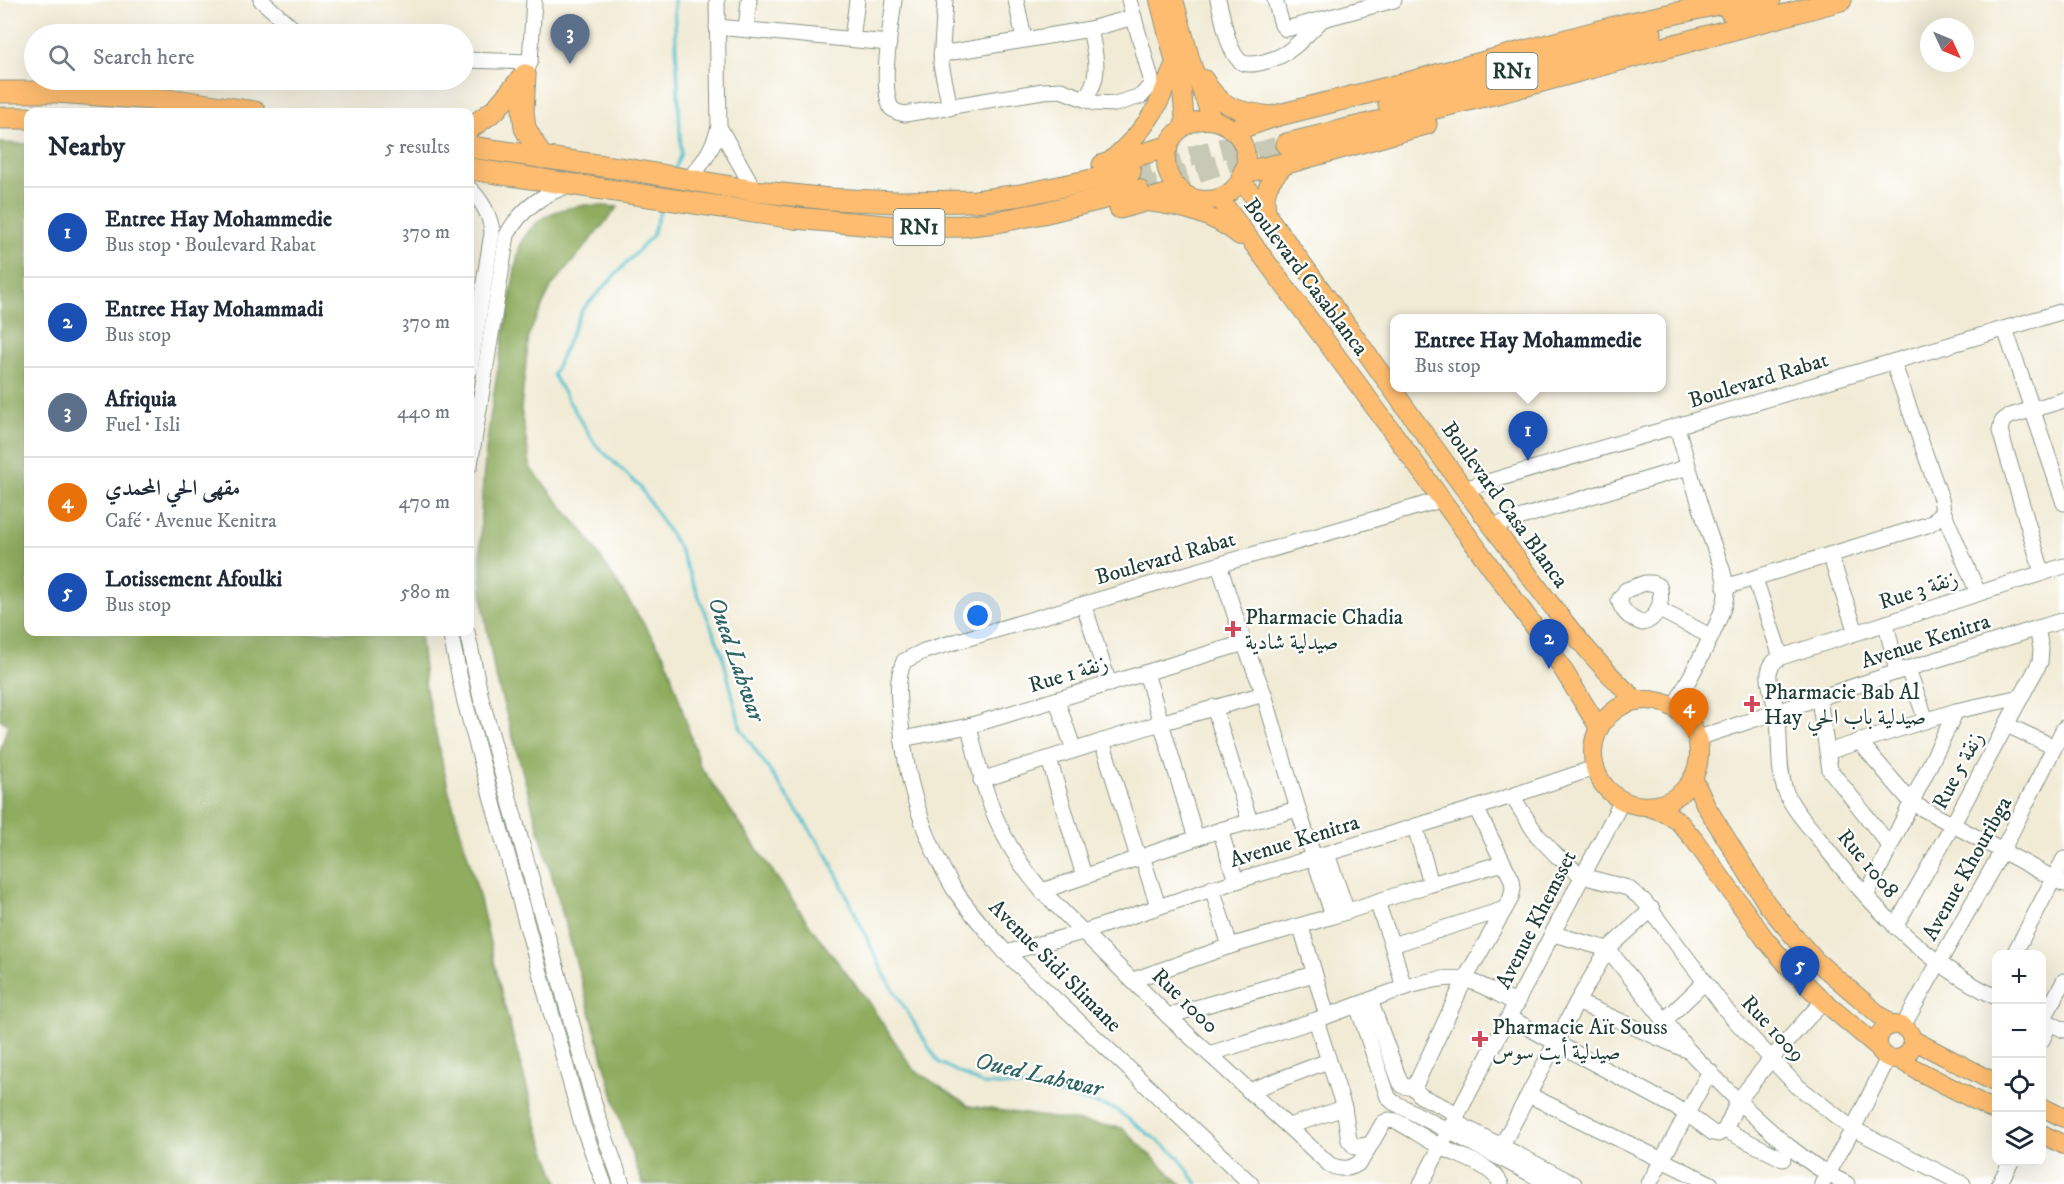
<!DOCTYPE html>
<meta charset="utf-8">
<style>
body{margin:0;font-family:"IM FELL DW Pica",Amiri,serif;background:#f2f2f3;color:#1f2937}
.controls{position:absolute;right:18px;bottom:18px;display:grid;overflow:hidden;border-radius:12px;box-shadow:0 6px 24px #0002}
.controls button{width:54px;height:54px;display:grid;place-items:center;padding:0;border:0;border-bottom:2px solid #e0e1e3;background:#fff;color:#1f2937;font:30px sans-serif}
.compass{position:absolute;left:1920px;top:18px;width:54px;height:54px;border-radius:50%;background:#fff;box-shadow:0 6px 24px #0002;rotate:134deg}
.you{position:absolute;left:978px;top:616px;width:21px;height:21px;margin:-15px;border:4px solid #fff;border-radius:50%;background:#1a73e8;box-shadow:0 0 0 9px #1a73e833}
.badge{display:grid;place-items:center;width:39px;height:39px;border-radius:50%;background:#1a73e8;color:#fff;font-size:20px;font-weight:700}
.pin{position:absolute;translate:-50% -50px;filter:drop-shadow(0 2px 3px #0008)}
.pin::after{content:'';position:absolute;top:32px;width:21px;height:18px;background:inherit;clip-path:polygon(0 0,100% 0,50% 100%)}
.popup{position:absolute;left:1390px;top:314px;width:276px;height:78px;box-sizing:border-box;display:grid;place-content:center;border-radius:12px;background:#fff;filter:drop-shadow(0 2px 4px #0005);font-size:20px;white-space:nowrap;color:#747a83}
.popup b{font-size:22px;color:#1f2937}
.popup::after{content:'';position:absolute;left:50%;top:100%;margin-left:-12px;border:12px solid transparent;border-top-color:#fff}
.list{margin:0;padding:0;list-style:none}
h2{display:flex;justify-content:space-between;align-items:center;height:78px;margin:0;padding:0 24px;font-size:26px}
h2 small{font-size:20px;font-weight:400;color:#747a83}
.list li{display:grid;grid-template-columns:39px 1fr auto;gap:18px;align-items:center;box-sizing:border-box;height:90px;padding:0 24px;border-top:2px solid #e0e1e3}
.list b{display:block;font-size:22px;white-space:nowrap}
.list p{margin:0;font-size:20px;white-space:nowrap;color:#747a83}
.list em{font-size:20px;font-style:normal;color:#747a83}
.icon{flex:none;width:33px;height:33px;fill:none;stroke:currentColor;stroke-width:2;stroke-linecap:round;stroke-linejoin:round}
.map{position:relative;flex:none;width:2064px;height:1184px;overflow:hidden}
.search{position:absolute;background:#fff;box-shadow:0 6px 24px #0002;left:24px;top:24px;width:450px;height:66px;display:flex;align-items:center;gap:15px;box-sizing:border-box;padding:0 21px;border-radius:33px;color:#747a83;font-size:22px}
.panel{position:absolute;background:#fff;box-shadow:0 6px 24px #0002;left:24px;top:108px;width:450px;height:528px;border-radius:12px}
.map>svg:first-child{display:block}
</style>
<div class="map">
<svg width="2064" height="1184" viewBox="0 0 2064 1184">
<rect width="100%" height="100%" fill="#fff"/>
<filter id="ink" filterUnits="userSpaceOnUse"><feTurbulence type="fractalNoise" baseFrequency=".0167" numOctaves="2"/><feDisplacementMap in="SourceGraphic" scale="12" xChannelSelector="R" yChannelSelector="G"/><feConvolveMatrix kernelMatrix="1 2 1 2 8 2 1 2 1" color-interpolation-filters="sRGB"/></filter>
<filter id="wash" filterUnits="userSpaceOnUse"><feTurbulence type="fractalNoise" baseFrequency=".008" numOctaves="4" result="noise"/><feDisplacementMap in="SourceGraphic" scale="24" xChannelSelector="R" yChannelSelector="G"/><feGaussianBlur stdDeviation="1.35" result="paint"/><feColorMatrix in="noise" values="0 0 0 0 0 0 0 0 0 0 0 0 0 0 0 0 0 1.4 0 .05"/><feComposite in="paint" operator="in"/></filter>
<g filter="url(#wash)">
<rect width="100%" height="100%" fill="#f1ebd5"/>
<g fill="#8fac5e" stroke="#577449" stroke-width="1.5">
<polygon points="0,143 28,144 28,632 420,632 426,690 449,792 478,891 503,1000 539,1132 559,1184 0,1184 0,752 8,724 0,719"/>
<path d="M586,205L618,207L552,286L529,334L521,409L531,469L585,534L666,658L700,766L813,930L867,1000L913,1069L969,1106L1122,1128L1181,1184H643L624,1133L494,670C491,647 485,625 483,602C474,505 490,407 508,312C511,297 516,252 522,241C538,214 557,209 586,205Z"/>
</g>
<g fill="none" stroke-linecap="round" stroke-linejoin="round">
<g stroke="#55c1cf" stroke-width="3">
<polyline points="674,0 681,153 675,169"/>
<polyline points="662,206 652,236 582,310 553,375 595,444 640,487 679,548 722,653 741,729 828,856 884,974 938,1062 982,1084 1034,1087 1115,1109 1178,1156 1197,1184"/>
</g>
</g>
</g>
<g filter="url(#ink)">
<g fill="none" stroke-linecap="round" stroke-linejoin="round">
<g stroke="#c7c8b5" stroke-width="21" stroke-dasharray="21 10" stroke-linecap="butt">
<polyline points="1130,172 1239,144"/>
<polyline points="1138,190 1287,144"/>
</g>
<defs>
<g id="minor">
<polyline points="261,0 299,34"/>
<path d="M894,0C891,26 880,85 891,108L897,112L905,114L1043,91L1061,90L1095,103L1115,104L1141,96L1150,86L1151,79L1129,0"/>
<polyline points="945,0 941,64 950,108"/>
<polyline points="1016,0 1024,39"/>
<path d="M1218,0C1223,16 1227,50 1240,61C1250,70 1282,57 1291,49C1302,41 1311,30 1322,20"/>
<polyline points="1275,0 1282,25 1286,29 1394,0"/>
<polyline points="717,27 889,43"/>
<polyline points="746,29 749,0"/>
<polyline points="852,39 857,0"/>
<polyline points="941,54 1090,29 1134,17"/>
<polyline points="464,60 530,62"/>
<polyline points="525,75 530,62 534,0"/>
<path d="M1084,99C1103,78 1095,54 1090,29"/>
<polyline points="719,127 755,191"/>
<path d="M688,179C704,163 713,148 719,127L717,0"/>
<path d="M470,189C481,200 491,216 492,233L470,370"/>
<polyline points="2005,329 2064,503"/>
<path d="M470,465L507,235C520,210 545,191 573,185"/>
<polyline points="1464,489 2064,311"/>
<polyline points="1943,511 1978,593"/>
<polyline points="1492,526 1688,467"/>
<polyline points="1830,555 1856,632"/>
<polyline points="2042,572 2000,431 2002,422 2007,417 2064,400"/>
<polyline points="1755,579 1781,657"/>
<path d="M1645,583H1652L1659,586C1664,601 1657,620 1642,623C1630,619 1622,612 1619,600L1626,590Z"/>
<polyline points="1725,587 1927,525 1933,522 1943,511 1941,499 1893,362"/>
<polyline points="1084,605 1109,684"/>
<polyline points="1658,609 1710,636"/>
<polyline points="1886,623 1897,672"/>
<polyline points="450,632 465,702 582,1124 604,1184"/>
<polyline points="467,632 481,698 598,1117 622,1184"/>
<polyline points="1908,669 1926,720"/>
<polyline points="1146,673 1196,838"/>
<polyline points="1819,699 1830,770 1890,846"/>
<polyline points="1057,701 1074,750"/>
<polyline points="1214,707 1250,822"/>
<path d="M1674,708C1687,681 1723,622 1726,595C1727,575 1715,551 1709,533C1697,497 1687,462 1677,427"/>
<polyline points="2007,725 2054,747"/>
<path d="M969,726C984,793 996,837 1042,891L1168,1016L1330,1165C1342,1170 1352,1170 1361,1161L1383,1123L1389,1120L1396,1121C1411,1129 1426,1139 1441,1147C1460,1157 1491,1164 1501,1184"/>
<polyline points="1698,738 1897,672 2064,620"/>
<polyline points="902,739 969,726 1244,643"/>
<polyline points="1102,741 1138,857"/>
<polyline points="1859,741 1912,803 2064,884"/>
<polyline points="1827,752 1956,711 2020,697"/>
<polyline points="1049,759 1084,876"/>
<polyline points="981,780 1160,723 1264,694"/>
<polyline points="1512,796 1537,835 1557,856 1582,876 1628,888 1644,901 1730,1015 1796,1085 1853,1129 1963,1184"/>
<polyline points="1415,826 1431,884"/>
<polyline points="1220,830 1236,881"/>
<polyline points="1327,854 1347,912"/>
<polyline points="1142,856 1158,906"/>
<polyline points="1212,888 1230,946"/>
<polyline points="1042,891 1220,830 1298,809"/>
<polyline points="1866,896 1956,711"/>
<polyline points="1377,902 1392,945"/>
<polyline points="1333,916 1431,884 1503,863"/>
<polyline points="1301,927 1327,1016"/>
<polyline points="1895,927 1953,824 2040,662 2041,649 2037,628"/>
<polyline points="1553,934 1608,949 1688,1050 1738,1101 1725,1130 1783,1159"/>
<polyline points="1006,953 1083,932 1236,881 1476,808 1594,768"/>
<polyline points="2014,954 2064,859"/>
<polyline points="1133,980 1230,946 1333,916 1298,809 1264,694 1244,643 1219,565"/>
<polyline points="1404,988 1392,945 1505,909"/>
<path d="M1996,997C1923,962 1868,903 1819,839C1807,824 1792,808 1785,790C1777,766 1781,738 1777,713C1774,693 1758,669 1781,657L2064,566"/>
<polyline points="1370,1000 1400,1082 1403,1086 1414,1088"/>
<path d="M1823,1001L1771,1059L1738,1101C1772,1133 1805,1164 1847,1184"/>
<polyline points="1577,1002 1684,1049"/>
<path d="M1357,1005C1384,995 1438,972 1466,980C1483,984 1501,996 1517,1004"/>
<polyline points="1168,1016 1314,974"/>
<polyline points="1510,1018 1686,1113 1713,1133 1718,1134 1725,1130"/>
<polyline points="2042,1019 2064,1030"/>
<polyline points="1316,1020 1344,1108 1349,1140 1355,1147 1371,1144"/>
<polyline points="2043,1020 2064,981"/>
<polyline points="1664,1021 1704,983"/>
<polyline points="1903,1026 2002,851 2064,728"/>
<polyline points="2042,1040 2050,1023"/>
<polyline points="1209,1054 1316,1020 1357,1005 1388,1097 1393,1102 1550,1184"/>
<polyline points="1249,1091 1328,1061"/>
<polyline points="1529,1095 1711,1184"/>
<polyline points="1458,1114 1421,1096 1414,1088 1465,979 1511,898 1513,888 1512,880 1476,808"/>
<polyline points="1455,1122 1574,1184"/>
<polyline points="1289,1126 1344,1108"/>
<polyline points="1501,1147 1577,1002 1608,949 1652,909"/>
<path d="M1251,1184L1006,953C988,932 969,912 954,889C924,840 906,781 901,724C899,703 895,682 904,661L924,651L1440,500"/>
<polyline points="1421,1184 1622,801"/>
<polyline points="1649,1184 1710,1071"/>
<polyline points="1822,1184 1853,1129 1888,1058"/>
<polyline points="1999,1184 2011,1162"/>
</g>
<g id="major">
<polyline points="1159,0 1182,90 1185,124"/>
<polyline points="1174,0 1192,65 1212,119"/>
<path d="M1204,79C1222,111 1241,111 1275,116"/>
<circle cx="1206" cy="160" r="40"/>
<path d="M1107,164C1128,145 1146,128 1159,102C1165,90 1169,76 1175,63"/>
<path d="M1241,180C1327,294 1406,412 1492,526C1538,586 1580,650 1637,701"/>
<polyline points="1219,198 1359,386 1549,647 1599,728"/>
<path d="M1147,202C1181,206 1213,214 1240,236"/>
<path d="M1268,215C1260,190 1271,179 1287,163"/>
<circle cx="1646" cy="753" r="53"/>
<polyline points="1693,778 1706,806 1767,904 1791,933 1815,960 1891,1025"/>
<polyline points="1649,807 1666,813 1679,822 1695,841 1765,939 1789,967 1823,1001 1878,1047"/>
<circle cx="1895" cy="1042" r="17"/>
<polyline points="1913,1040 1996,1083"/>
<polyline points="1899,1059 1915,1069 1996,1111"/>
<polyline points="2042,1107 2064,1118"/>
<polyline points="2042,1134 2064,1145"/>
</g>
<g id="highway">
<polyline points="1730,11 1770,0"/>
<polyline points="525,75 523,111 525,128 542,158"/>
<polyline points="0,92 56,92 182,101 255,112"/>
<polyline points="1389,105 1651,33"/>
<polyline points="0,118 28,118"/>
<polyline points="470,128 495,110 525,75"/>
<polyline points="1234,130 1275,116 1411,82 1618,26 1722,3 1732,3 1743,8"/>
<polyline points="1287,144 1505,91 1841,0"/>
<polyline points="470,147 632,170 755,191 829,199 897,202 975,201 1021,195 1130,172"/>
<polyline points="1103,165 1167,147"/>
<polyline points="470,169 794,218 897,227 962,226 997,222 1043,213 1138,190"/>
<polyline points="1244,172 1287,163 1426,124"/>
<polyline points="1120,208 1180,191"/>
</g>
</defs>
<use href="#minor" stroke="#889484" stroke-width="17"/>
<use href="#major" stroke="#889484" stroke-width="20"/>
<use href="#highway" stroke="#889484" stroke-width="23"/>
<use href="#minor" stroke="#fff" stroke-width="15"/>
<use href="#major" stroke="#fdbc70" stroke-width="18"/>
<use href="#highway" stroke="#fdbc70" stroke-width="21"/>
</g>
</g>
<g fill="#d1495b" stroke="#fff" stroke-width="2">
<path d="M1230 620h6v6h6v6h-6v6h-6v-6h-6v-6h6z"/>
<path d="M1749 695h6v6h6v6h-6v6h-6v-6h-6v-6h6z"/>
<path d="M1477 1030h6v6h6v6h-6v6h-6v-6h-6v-6h6z"/>
</g>
<g text-anchor="middle" stroke-width="4.5" stroke-linejoin="round" paint-order="stroke">
<g fill="#fff" stroke="#627771" stroke-width="1.5">
<rect x="1486.5" y="53" width="51" height="36" rx="4.5"/>
<rect x="893.5" y="209" width="51" height="36" rx="4.5"/>
</g>
<g font-size="21" font-weight="bold" fill="#1f3d34">
<text x="1512" y="78">RN1</text>
<text x="919" y="234">RN1</text>
</g>
<g font-size="22" fill="#1f3d34" stroke="#fff">
<text transform="translate(1307 276) rotate(53)" y="8">Boulevard Casablanca</text>
<text transform="translate(1758 379) rotate(-17)" y="8">Boulevard Rabat</text>
<text transform="translate(1506 504) rotate(54)" y="8">Boulevard Casa Blanca</text>
<text transform="translate(1165 557) rotate(-16)" y="8">Boulevard Rabat</text>
<text transform="translate(1918 589) rotate(-18)" y="8">Rue 3 زنقة</text>
<text transform="translate(1925 640) rotate(-18)" y="8">Avenue Kenitra</text>
<text transform="translate(1068 673) rotate(-17)" y="8">Rue 1 زنقة</text>
<text transform="translate(1957 770) rotate(-62)" y="8">Rue 5 زنقة</text>
<text transform="translate(1294 840) rotate(-17)" y="8">Avenue Kenitra</text>
<text transform="translate(1869 863) rotate(50)" y="8">Rue 1008</text>
<text transform="translate(1966 868) rotate(-61)" y="8">Avenue Khouribga</text>
<text transform="translate(1535 919) rotate(-63)" y="8">Avenue Khemsset</text>
<text transform="translate(1056 965) rotate(45)" y="8">Avenue Sidi Slimane</text>
<text transform="translate(1186 1000) rotate(44)" y="8">Rue 1000</text>
<text transform="translate(1774 1028) rotate(47)" y="8">Rue 1009</text>
</g>
<g font-size="22" fill="#1f3d34" stroke="#fff" text-anchor="start">
<text x="1245" y="624">Pharmacie Chadia<tspan x="1245" dy="25">صيدلية شادية</tspan></text>
<text x="1764" y="699">Pharmacie Bab Al<tspan x="1764" dy="25">Hay صيدلية باب الحي</tspan></text>
<text x="1492" y="1034">Pharmacie Aït Souss<tspan x="1492" dy="25">صيدلية أيت سوس</tspan></text>
</g>
<g font-size="24" font-style="italic" fill="#2f6562" stroke="#fff">
<text transform="translate(737 659) rotate(71)" y="8">Oued Lahwar</text>
<text transform="translate(1039 1074) rotate(13)" y="8">Oued Lahwar</text>
</g>
</g>
</svg>
<div class="controls">
<button>+</button>
<button>−</button>
<button><svg class="icon" aria-label="locate" viewBox="0 0 24 24"><circle cx="12" cy="12" r="6"/><path d="M12 2v4M12 18v4M2 12h4M18 12h4"/></svg></button>
<button><svg class="icon" aria-label="layers" viewBox="0 0 24 24"><path d="M12 4l9 5-9 5-9-5zM3 14l9 5 9-5"/></svg></button>
</div>
<svg class="compass" viewBox="-18 -18 36 36"><path d="M0-13l5 13h-10z" fill="#e53935"/><path d="M0 13l5-13h-10z" fill="#747a83"/></svg>
<div class="you"></div>
<div class="pin badge" style="left:1528px;top:461px;background:#1a4fb4">1</div>
<div class="popup"><b>Entree Hay Mohammedie</b>Bus stop</div>
<div class="pin badge" style="left:1549px;top:669px;background:#1a4fb4">2</div>
<div class="pin badge" style="left:570px;top:64px;background:#5c6f8a">3</div>
<div class="pin badge" style="left:1689px;top:738px;background:#e8710a">4</div>
<div class="pin badge" style="left:1800px;top:996px;background:#1a4fb4">5</div>
<div class="search"><svg class="icon" aria-label="search" viewBox="0 0 24 24"><circle cx="10" cy="10" r="6"/><path d="M15 15l6 6"/></svg>Search here</div>
<section class="panel">
<h2>Nearby<small>5 results</small></h2>
<ul class="list">
<li><span class="badge" style="background:#1a4fb4">1</span><div><b>Entree Hay Mohammedie</b><p>Bus stop · Boulevard Rabat</p></div><em>370 m</em></li>
<li><span class="badge" style="background:#1a4fb4">2</span><div><b>Entree Hay Mohammadi</b><p>Bus stop</p></div><em>370 m</em></li>
<li><span class="badge" style="background:#5c6f8a">3</span><div><b>Afriquia</b><p>Fuel · Isli</p></div><em>440 m</em></li>
<li><span class="badge" style="background:#e8710a">4</span><div><b>مقهى الحي المحمدي</b><p>Café · Avenue Kenitra</p></div><em>470 m</em></li>
<li><span class="badge" style="background:#1a4fb4">5</span><div><b>Lotissement Afoulki</b><p>Bus stop</p></div><em>580 m</em></li>
</ul>
</section>
</div>
